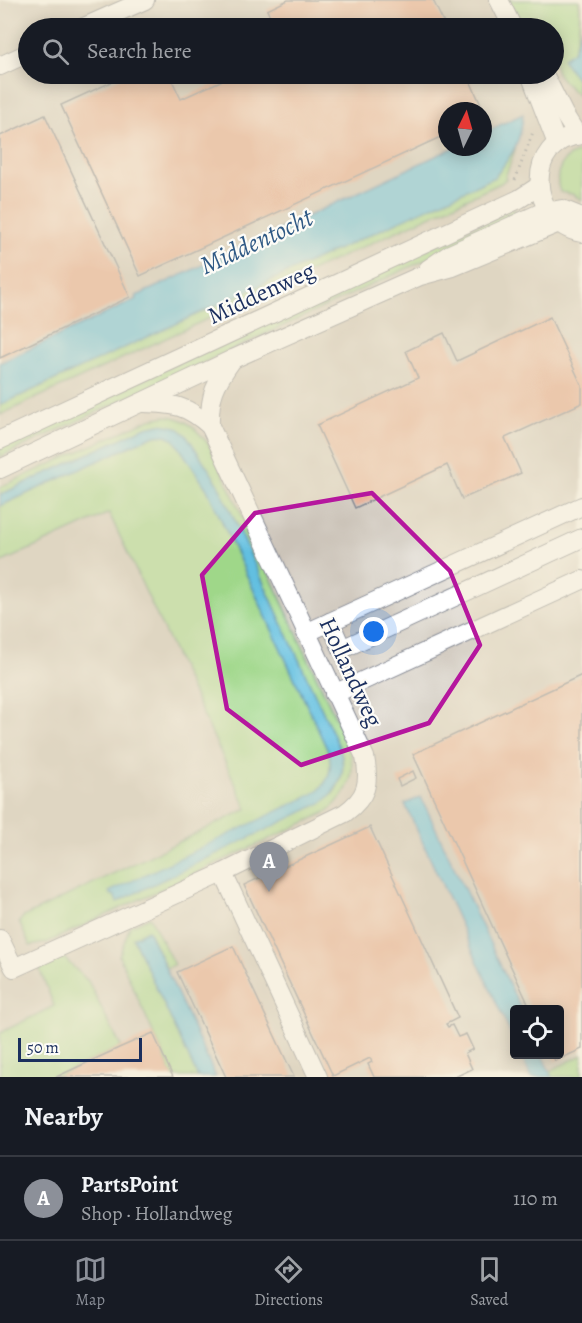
<!DOCTYPE html>
<meta charset="utf-8">
<style>
body{margin:0;font-family:Alegreya,serif;background:#20242c;color:#f1f3f6}
.controls{position:absolute;right:18px;bottom:18px;display:grid;overflow:hidden;border-radius:6px;box-shadow:0 3px 15px #0003}
.controls button{width:54px;height:54px;display:grid;place-items:center;padding:0;border:0;border-bottom:2px solid #363941;background:#171b24;color:#f1f3f6;font:30px sans-serif}
.compass{position:absolute;left:438px;top:102px;width:54px;height:54px;border-radius:50%;background:#171b24;box-shadow:0 3px 15px #0003;rotate:5deg}
.scale{position:absolute;left:18px;bottom:15px;width:124px;box-sizing:border-box;padding-left:6px;border:3px solid #1b2f5e;border-top:0;font-size:16px;line-height:21px;white-space:nowrap;color:#1b2f5e;-webkit-text-stroke:4px #fdfcf7;paint-order:stroke}
.you{position:absolute;left:374px;top:632px;width:21px;height:21px;margin:-15px;border:4px solid #fff;border-radius:50%;background:#1a73e8;box-shadow:0 0 0 9px #1a73e833}
.badge{display:grid;place-items:center;width:39px;height:39px;border-radius:50%;background:#8c9099;color:#fff;font-size:20px;font-weight:700}
.pin{position:absolute;translate:-50% -50px;filter:drop-shadow(0 2px 3px #0008)}
.pin::after{content:'';position:absolute;top:32px;width:21px;height:18px;background:inherit;clip-path:polygon(0 0,100% 0,50% 100%)}
.list{margin:0;padding:0;list-style:none}
h2{display:flex;justify-content:space-between;align-items:center;height:78px;margin:0;padding:0 24px;font-size:26px}
h2 small{font-size:20px;font-weight:400;color:#9ea1a6}
.list li{display:grid;grid-template-columns:39px 1fr auto;gap:18px;align-items:center;box-sizing:border-box;height:84px;padding:0 24px;border-top:2px solid #363941}
.list b{display:block;font-size:22px;white-space:nowrap}
.list p{margin:0;font-size:20px;white-space:nowrap;color:#9ea1a6}
.list em{font-size:20px;font-style:normal;color:#9ea1a6}
.icon{flex:none;width:33px;height:33px;fill:none;stroke:currentColor;stroke-width:2;stroke-linecap:round;stroke-linejoin:round}
.map{position:relative;flex:none;width:582px;height:1077px;overflow:hidden}
.search{position:absolute;background:#171b24;box-shadow:0 3px 15px #0003;left:18px;right:18px;top:18px;height:66px;display:flex;align-items:center;gap:15px;box-sizing:border-box;padding:0 21px;border-radius:33px;color:#9ea1a6;font-size:22px}
.sheet{height:162px;background:#171b24}
nav{display:flex;justify-content:space-around;align-items:center;box-sizing:border-box;height:84px;border-top:2px solid #363941;background:#171b24;font-size:16px;color:#9ea1a6}
nav a{display:grid;justify-items:center;gap:3px}
nav .on{color:#8c9099}
.map>svg:first-child{display:block}
</style>
<div class="map">
<svg width="582" height="1077" viewBox="0 0 582 1077">
<rect width="100%" height="100%" fill="#fdfcf7"/>
<filter id="ink" filterUnits="userSpaceOnUse"><feTurbulence type="fractalNoise" baseFrequency=".0167" numOctaves="2"/><feDisplacementMap in="SourceGraphic" scale="12" xChannelSelector="R" yChannelSelector="G"/><feConvolveMatrix kernelMatrix="1 2 1 2 8 2 1 2 1" color-interpolation-filters="sRGB"/></filter>
<filter id="wash" filterUnits="userSpaceOnUse"><feTurbulence type="fractalNoise" baseFrequency=".008" numOctaves="4" result="noise"/><feDisplacementMap in="SourceGraphic" scale="24" xChannelSelector="R" yChannelSelector="G"/><feGaussianBlur stdDeviation="1.35" result="paint"/><feColorMatrix in="noise" values="0 0 0 0 0 0 0 0 0 0 0 0 0 0 0 0 0 1.4 0 .05"/><feComposite in="paint" operator="in"/></filter>
<g filter="url(#wash)">
<rect width="100%" height="100%" fill="#f1e6cb"/>
<path fill="#cbc3b8" fill-rule="evenodd" d="M0,0H582V1077H0ZM28,28H554V74H28ZM447,111H483V147H447ZM514,1010H560V1054H514Z"/>
<g fill="#9fd789" stroke="#5d8374" stroke-width="1.5">
<path d="M507,0H579C582,24 576,44 568,66L577,79L578,95C548,71 554,64 554,28H523Z"/>
<polygon points="516,147 505,178 506,179 501,183 0,415 0,405 495,177"/>
<path d="M582,151V200L572,194L560,192C553,173 562,155 582,151Z"/>
<polygon points="514,208 518,217 0,457 0,445"/>
<path d="M166,416C187,417 198,431 210,446L346,740C358,770 352,791 327,812L46,943L30,946L19,922L23,917L247,809L109,513L0,563V506L152,436L167,435L174,439L207,489L329,753C333,770 328,785 313,794L331,796C343,782 346,764 339,747L217,482L187,436L177,427H146L0,495V487L150,419Z"/>
<polygon points="150,917 174,965 166,968 148,930 133,938 198,1077 173,1077 119,956 130,926"/>
<polygon points="62,956 88,981 121,1047 56,1077 0,1077 0,1033 54,1006 38,965"/>
<polygon points="582,1055 582,1077 552,1077 549,1071"/>
</g>
<g fill="#62bfe0" stroke="#3e779f" stroke-width="1.5">
<polygon points="582,27 582,97 578,95 577,79 562,59 573,51"/>
<path d="M523,114C522,141 511,156 495,177L0,405V363L137,299L136,296L141,294L455,147H483V133Z"/>
<path d="M160,424L177,427L187,436L217,482L339,747C347,768 341,788 323,802L117,902L114,895H111L109,892L313,794C329,784 333,770 329,753L207,489L174,439L167,435L152,436L0,506V495L146,427Z"/>
<polygon points="421,797 521,1009 514,1010 514,1041 405,804"/>
<polygon points="148,930 216,1077 198,1077 133,938"/>
<polygon points="521,1055 542,1055 552,1077 531,1077"/>
</g>
<g id="blocks">
<g fill="#e5a488">
<polygon points="288,0 433,0 446,28 276,28 267,10"/>
<polygon points="129,74 169,74 181,99 236,74 467,74 486,116 483,117 483,111 447,111 447,134 140,276 61,105"/>
<polygon points="45,115 130,297 0,358 0,136"/>
<polygon points="550,317 582,386 582,403 505,438 521,473 462,499 447,465 355,508 317,425 418,378 406,351 444,333 457,361"/>
<polygon points="582,675 582,1049 555,1061 552,1054 560,1054 560,1010 531,1010 413,754"/>
<polygon points="413,771 416,778 400,786 397,779"/>
<polygon points="370,827 458,1018 446,1024 448,1027 452,1025 458,1037 466,1034 473,1049 465,1053 472,1069 455,1077 374,1077 368,1064 372,1062 370,1058 333,1076 244,885"/>
<polygon points="233,946 294,1077 226,1077 177,972"/>
<polygon points="153,1033 173,1077 56,1077 121,1047"/>
</g>
</g>
</g>
<g filter="url(#ink)">
<use href="#blocks" fill-opacity="0" stroke="#868a94" stroke-width="1.5"/>
<g fill="none" stroke-linecap="round" stroke-linejoin="round">
<defs>
<g id="minor">
<polyline points="499,0 513,28"/>
<polyline points="82,28 145,0"/>
<polyline points="0,66 28,53"/>
<polyline points="530,74 557,144"/>
<polyline points="544,74 564,114 577,135"/>
<path d="M582,135C523,139 528,224 582,233"/>
<polyline points="428,269 450,254 540,213 562,209 582,217"/>
<path d="M143,403C175,404 186,405 210,426"/>
<polyline points="0,440 519,199 539,186"/>
<polyline points="0,469 233,359 420,276 453,267 559,223"/>
<polyline points="330,622 342,649 582,538"/>
<polyline points="306,633 582,506"/>
<polyline points="334,694 582,580"/>
<polyline points="223,873 318,1077"/>
<path d="M0,939L14,968L223,873L345,813C367,797 370,783 365,757L210,426C209,395 215,384 233,359"/>
</g>
</defs>
<use href="#minor" stroke="#868a94" stroke-width="20"/>
<polyline stroke="#868a94" stroke-width="3" stroke-dasharray="1.5 4.5" stroke-linecap="butt" points="515,180 533,132"/>
<use href="#minor" stroke="#fff" stroke-width="18"/>
</g>
</g>
<path d="M0 0H582V1077H0ZM372,493L450,571L480,645L429,723L301,765L227,709L202,575L255,513Z" fill="#f1e6cb" fill-opacity=".55" fill-rule="evenodd"/>
<path fill="none" stroke="#b5179e" stroke-width="4.5" stroke-linejoin="round" d="M372,493L450,571L480,645L429,723L301,765L227,709L202,575L255,513Z"/>
<g text-anchor="middle" stroke-width="4.5" stroke-linejoin="round" paint-order="stroke">
<g font-size="24" fill="#1b2f5e" stroke="#fdfcf7">
<text transform="translate(261 293) rotate(-25)" y="8">Middenweg</text>
<text transform="translate(351 672) rotate(65)" y="8">Hollandweg</text>
</g>
<g font-size="26" font-style="italic" fill="#305a85" stroke="#fdfcf7">
<text transform="translate(256 241) rotate(-25)" y="9">Middentocht</text>
</g>
</g>
</svg>
<div class="controls">
<button><svg class="icon" aria-label="locate" viewBox="0 0 24 24"><circle cx="12" cy="12" r="6"/><path d="M12 2v4M12 18v4M2 12h4M18 12h4"/></svg></button>
</div>
<svg class="compass" viewBox="-18 -18 36 36"><path d="M0-13l5 13h-10z" fill="#e53935"/><path d="M0 13l5-13h-10z" fill="#9ea1a6"/></svg>
<div class="scale">50 m</div>
<div class="you"></div>
<div class="pin badge" style="left:269px;top:892px">A</div>
<div class="search"><svg class="icon" aria-label="search" viewBox="0 0 24 24"><circle cx="10" cy="10" r="6"/><path d="M15 15l6 6"/></svg>Search here</div>
</div>
<section class="sheet">
<h2>Nearby<small></small></h2>
<ul class="list">
<li><span class="badge">A</span><div><b>PartsPoint</b><p>Shop · Hollandweg</p></div><em>110 m</em></li>
</ul>
</section>
<nav>
<a class="on"><svg class="icon" aria-label="map" viewBox="0 0 24 24"><path d="M3 6l6-2 6 2 6-2v14l-6 2-6-2-6 2zM9 4v14M15 6v14"/></svg>Map</a>
<a><svg class="icon" aria-label="directions" viewBox="0 0 24 24"><path d="M12 3l9 9-9 9-9-9zM9 14v-3h6M13 9l2 2-2 2"/></svg>Directions</a>
<a><svg class="icon" aria-label="saved" viewBox="0 0 24 24"><path d="M7 4h10v16l-5-4-5 4z"/></svg>Saved</a>
</nav>
